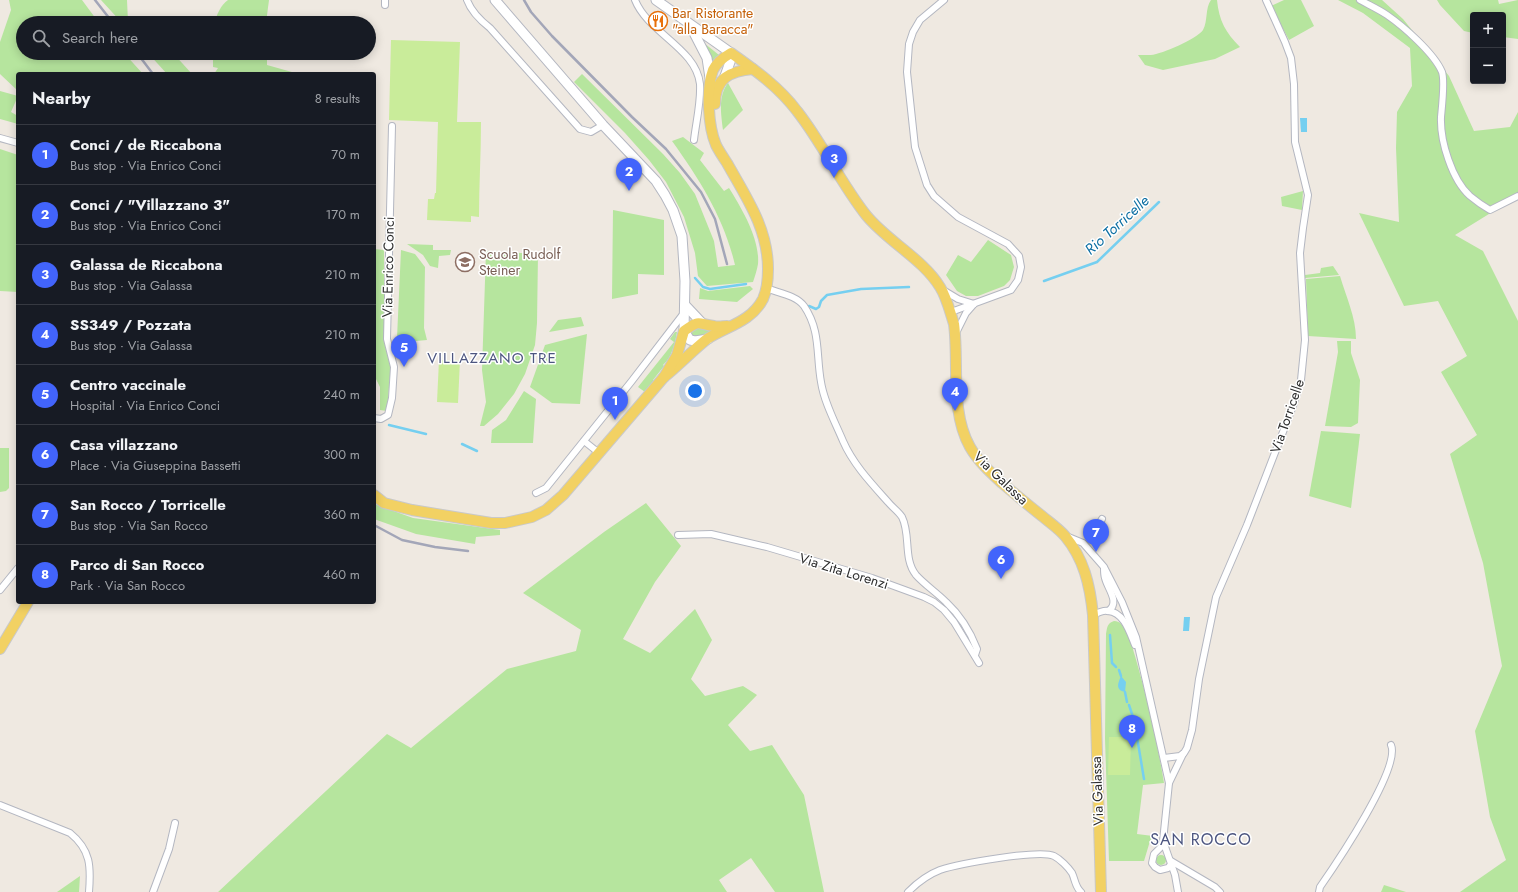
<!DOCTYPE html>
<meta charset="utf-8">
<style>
body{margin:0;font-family:Jost,sans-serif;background:#20242c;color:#f1f3f6}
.controls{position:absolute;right:12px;top:12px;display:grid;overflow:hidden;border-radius:4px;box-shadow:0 2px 10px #0003}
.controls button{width:36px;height:36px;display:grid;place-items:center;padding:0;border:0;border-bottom:1px solid #363941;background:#171b24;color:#f1f3f6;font:20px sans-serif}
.you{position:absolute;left:695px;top:391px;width:14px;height:14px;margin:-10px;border:3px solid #fff;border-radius:50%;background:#1a73e8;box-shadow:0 0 0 6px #1a73e833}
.badge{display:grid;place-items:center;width:26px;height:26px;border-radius:50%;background:#4264fb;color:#fff;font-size:13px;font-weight:700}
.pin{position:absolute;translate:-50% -33px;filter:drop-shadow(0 1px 2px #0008)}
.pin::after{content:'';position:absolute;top:21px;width:14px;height:12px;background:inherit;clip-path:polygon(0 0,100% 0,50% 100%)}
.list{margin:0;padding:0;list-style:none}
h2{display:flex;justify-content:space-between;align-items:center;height:52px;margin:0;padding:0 16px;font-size:17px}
h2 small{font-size:13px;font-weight:400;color:#9ea1a6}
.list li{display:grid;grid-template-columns:26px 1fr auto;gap:12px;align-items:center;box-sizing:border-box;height:60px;padding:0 16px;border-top:1px solid #363941}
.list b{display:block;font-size:15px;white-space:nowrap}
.list p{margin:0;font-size:13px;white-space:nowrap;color:#9ea1a6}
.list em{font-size:13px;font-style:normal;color:#9ea1a6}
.icon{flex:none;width:22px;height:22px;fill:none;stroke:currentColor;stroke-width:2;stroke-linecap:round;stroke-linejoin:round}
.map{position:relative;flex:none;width:1518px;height:892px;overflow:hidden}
.search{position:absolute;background:#171b24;box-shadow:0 2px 10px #0003;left:16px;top:16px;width:360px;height:44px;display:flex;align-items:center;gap:10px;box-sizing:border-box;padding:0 14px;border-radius:22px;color:#9ea1a6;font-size:15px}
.panel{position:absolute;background:#171b24;box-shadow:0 2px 10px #0003;left:16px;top:72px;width:360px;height:532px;border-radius:4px}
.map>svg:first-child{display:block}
</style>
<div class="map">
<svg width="1518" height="892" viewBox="0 0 1518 892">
<rect width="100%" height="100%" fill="#efe9e1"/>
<g fill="#b6e59e">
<polygon points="9,0 82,0 99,23 23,23 23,53 124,53 143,74 18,74 18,91 0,74 0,42 11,10"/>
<polygon points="101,0 127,0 128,22 144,21 146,23 122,23"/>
<path d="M228,0H269L266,23H215C216,15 221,5 228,0Z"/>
<path d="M1211,0H1217C1219,21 1226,33 1240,47L1215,59L1163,70L1145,65L1138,55C1142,55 1147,55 1151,55C1162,54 1197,39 1203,30C1208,21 1205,8 1211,0Z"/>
<polygon points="1284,0 1301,0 1314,26 1289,40 1271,6"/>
<polygon points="1338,0 1382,0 1403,19 1449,76 1474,131 1510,127 1518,112 1518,196 1455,235 1483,251 1518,321 1518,892 1460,892 1506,860 1490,817 1475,731 1502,666 1483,563 1450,454 1477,435 1441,372 1467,356 1438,301 1404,306 1359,213 1399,222 1396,148 1397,112 1412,86 1410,48 1363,13"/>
<polygon points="1437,0 1498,0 1499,4 1518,0 1518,39 1503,37 1503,15 1473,15 1473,33 1464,31 1440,5"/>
<polygon points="704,43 719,55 712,65"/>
<polygon points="148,53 173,53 192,74 167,74"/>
<polygon points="213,53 267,53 267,65 299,74 214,74 218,68 213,67"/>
<path d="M582,74L663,154L680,173L695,194L714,241L718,267L735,265C724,218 700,180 672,141L683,137L704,153L700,160L724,191L729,188C742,209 760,239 758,264C757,270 755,276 753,282L707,286L698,276L695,253L684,217L666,182L649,160L625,133L574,82Z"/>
<path d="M728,83L743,110L723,130C721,113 718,96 728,83Z"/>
<polygon points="0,91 18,96 11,112 18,116 18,124 0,119"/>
<polygon points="0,149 18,155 18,292 0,291"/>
<polygon points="1303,191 1302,210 1282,206 1281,197"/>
<polygon points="613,210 664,220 664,275 638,274 638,294 612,299"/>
<polygon points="988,240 1011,255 1014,267 1010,280 1004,286 978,296 966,296 957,291 946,275 958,255 971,262"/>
<polygon points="407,244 433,245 433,250 451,250 450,255 439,256 438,268 430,266 423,255"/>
<polygon points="374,249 384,250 384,341 391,364 387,411 380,410 380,387 374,375"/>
<polygon points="401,250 415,254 425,267 424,328 427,340 416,341 397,338"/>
<polygon points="486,251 538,254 537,323 535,345 525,374 514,394 498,414 484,426 480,426 486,402 482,370"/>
<polygon points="1333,266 1339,275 1305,278 1305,275 1320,273 1321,268"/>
<path d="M1340,276C1346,297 1356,317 1356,339L1308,336L1306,279Z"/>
<polygon points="750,286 753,289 737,302 699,299 700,288 708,291"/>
<polygon points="581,317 584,326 549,332 558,320"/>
<polygon points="697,327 715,329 701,337 690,335 690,332"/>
<path d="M675,332H677C675,343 672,357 663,365L664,366L653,380L654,381L645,392L638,387L674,342L670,339Z"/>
<polygon points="587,334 580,404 552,403 530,387 545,345"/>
<polygon points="1337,341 1351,341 1351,353 1360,380 1358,423 1351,427 1325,426 1338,352"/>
<polygon points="524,391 536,399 533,443 491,443 492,430 506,420"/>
<polygon points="1321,431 1360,434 1351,508 1309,496"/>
<polygon points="0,448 9,448 9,488 6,491 0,492"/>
<polygon points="646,503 681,546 655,582 623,639 650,653 695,609 712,640 691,679 705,696 743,686 757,695 728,725 750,751 772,745 804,795 824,892 775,892 751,858 719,880 727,892 218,892 387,734 411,748 507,669 576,651 581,630 523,593 604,532"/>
<polygon points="374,504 413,518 500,530 500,535 476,537 475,544 416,534 374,519"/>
<path d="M1114,621C1117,621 1120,622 1122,625C1129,633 1132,646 1135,656C1147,697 1157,740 1164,783L1143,785L1137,834L1153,836L1150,841L1144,861H1109L1105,739L1106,634C1107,628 1107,623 1114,621Z"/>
<circle cx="1161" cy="860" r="5"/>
<polygon points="80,876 79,892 56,892 57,892"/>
<polygon points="1384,885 1406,892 1381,892"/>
</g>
<g fill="#c9ec9a">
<path d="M391,40L460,42L457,122H481C481,154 479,185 479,217L471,216V222L427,220L428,199H434L435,193H436L438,122L389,120Z"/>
<polygon points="439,360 460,360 458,403 437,402"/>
<polygon points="1109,737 1131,737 1130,775 1108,775"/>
</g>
<g fill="#75cff0">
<polygon points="1300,118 1307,118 1307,132 1301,132"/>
<polygon points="1184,617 1190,617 1189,631 1183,631"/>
<path d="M1121,676L1126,682L1125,692C1115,690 1118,683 1121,676Z"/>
</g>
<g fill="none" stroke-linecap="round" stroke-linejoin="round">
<g stroke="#75cff0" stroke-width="2.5">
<polyline points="695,278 703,287 710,289 746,284"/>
<polyline points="1044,281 1097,262 1159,202"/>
<polyline points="809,306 816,309 819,307 821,301 827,295 861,289 909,287"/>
<polyline points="389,425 426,434"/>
<polyline points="462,444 477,451"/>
<polyline points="1110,635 1112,663 1116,667"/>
<polyline points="1119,670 1121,676"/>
<polyline points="1125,692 1127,702"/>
<polyline points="1129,705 1135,723 1136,733"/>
<polyline points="1137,737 1144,779"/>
</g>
<defs>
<g id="street">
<polyline points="385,0 385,5"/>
<path d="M467,0C471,11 481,21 490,28L580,129L591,132L603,125"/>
<path d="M635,0C648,33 696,48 700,84C701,103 696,122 694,140"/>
<polyline points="944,0 920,20 913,32 909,44 907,72 915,147 927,185 934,196 958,217 1008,244 1019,256 1021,267 1018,280 1011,290 951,312"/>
<path d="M1360,0C1369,5 1378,9 1387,15C1403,26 1434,53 1442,72C1445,81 1442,106 1441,117C1440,141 1452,180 1470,196C1476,201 1483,206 1490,210L1518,196"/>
<polyline points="0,138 18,143"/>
<path d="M766,288C778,293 796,295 804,306C821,331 816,355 821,382C824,402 835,422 843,441C853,464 871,483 888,502C892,507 898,511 902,517C911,535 903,559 916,575C925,585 936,592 946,602C960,615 970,631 977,649L975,655"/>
<polyline points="943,290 958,299 974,304"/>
<polyline points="956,333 966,313 973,305"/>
<polyline points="374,418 381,419 388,415 392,398 394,367 387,339 392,126"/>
<polyline points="584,441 599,453"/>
<polyline points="536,493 546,488 631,382 684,313"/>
<polyline points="678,535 711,534 767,547 872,578 924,597 934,602 944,610 954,622 979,663"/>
<polyline points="1066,536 1083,543 1104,567 1122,602 1136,637 1169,783 1163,841 1175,875 1178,892"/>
<polyline points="1092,540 1094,533 1102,519"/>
<path d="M1104,568C1104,571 1104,575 1105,578C1107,588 1121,603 1108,611"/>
<polyline points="0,590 18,568"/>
<path d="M1093,615C1097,613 1104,610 1108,611C1124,612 1130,633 1135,645"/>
<polyline points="1164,758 1180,756 1184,753 1187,748 1192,730 1199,679 1216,597 1247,525 1293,406 1301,380 1305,340 1300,253 1303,228 1308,195 1295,142 1294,84 1291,58 1285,42 1266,0"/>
<polyline points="1169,783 1183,754"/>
<path d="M0,805L70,833C91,850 91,867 89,892"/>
<polyline points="1164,844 1154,854 1152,863 1155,867 1160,870 1168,868 1172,863"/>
<polyline points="1171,861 1215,887 1220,892"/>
<polyline points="153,892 169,849 175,823"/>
<path d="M908,892C918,882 927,875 940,870C958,864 1040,849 1054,856C1060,859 1068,867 1072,873C1075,879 1075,887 1081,892"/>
<path d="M1319,892L1320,887C1336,864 1401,768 1391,745"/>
</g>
<g id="secondary">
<polyline points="495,0 603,125 656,181 665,195 673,210 682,236 685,281 684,331 690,340 695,341 708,339"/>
<polyline points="656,0 731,53 730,62 725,76"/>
<polyline points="691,27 707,58 710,78"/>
<polyline points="685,305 702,323"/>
</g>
<g id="primary">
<path d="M715,104C715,78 730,71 753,69"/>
<path d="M664,377C679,365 692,351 707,339C727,326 751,322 763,299C767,290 768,279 768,269C768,228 746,197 727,163C723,157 719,151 716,145C708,126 706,89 713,70C717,62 724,57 731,53C755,70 779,87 797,111C823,144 840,182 866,215C887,241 923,259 940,287C947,298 950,312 954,324C959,362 950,412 970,447C978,461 990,472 1002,483C1015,494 1028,505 1042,516C1049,522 1058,528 1065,536C1084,559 1090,585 1093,615L1101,892"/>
<path d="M374,495L384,503L412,510L491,523H505L532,517L546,510L563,495L664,377L677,355L684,331C700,319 697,324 714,326C718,327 723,326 727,326"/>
<polyline points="0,649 28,602"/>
</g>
</defs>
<use href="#street" stroke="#b4b7c1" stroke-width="8"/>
<use href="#secondary" stroke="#b4b7c1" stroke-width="11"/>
<use href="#primary" stroke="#c9c9c9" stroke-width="12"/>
<use href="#street" stroke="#fff" stroke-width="6"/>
<use href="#secondary" stroke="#fff" stroke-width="9"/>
<use href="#primary" stroke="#f2d163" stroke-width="10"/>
<g stroke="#a3a6b8" stroke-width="2.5">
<polyline points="95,0 113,23"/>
<polyline points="524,0 531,12 552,36 632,117 666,149 701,192 715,219 727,264"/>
<polyline points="137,53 153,74"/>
<polyline points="374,525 402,540 435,547 468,551"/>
</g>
</g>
<defs>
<symbol id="restaurant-ring" viewBox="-11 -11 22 22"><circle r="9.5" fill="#fff" stroke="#e8710a" stroke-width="1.5"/><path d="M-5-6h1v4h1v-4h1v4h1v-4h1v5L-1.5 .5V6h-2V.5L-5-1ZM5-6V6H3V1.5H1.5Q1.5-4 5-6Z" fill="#e8710a"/></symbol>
<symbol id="school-ring" viewBox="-11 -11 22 22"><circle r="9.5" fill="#fff" stroke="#8d6e63" stroke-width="1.5"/><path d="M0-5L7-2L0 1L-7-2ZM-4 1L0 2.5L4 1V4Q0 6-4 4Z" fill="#8d6e63"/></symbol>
</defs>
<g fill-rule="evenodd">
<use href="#restaurant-ring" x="647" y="10" width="22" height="22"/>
<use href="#school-ring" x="454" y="251" width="22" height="22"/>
</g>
<g text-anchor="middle" stroke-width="3" stroke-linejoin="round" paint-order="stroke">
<g font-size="14" fill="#c56008" stroke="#fff" text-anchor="start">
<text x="672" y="18">Bar Ristorante<tspan x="672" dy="16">"alla Baracca"</tspan></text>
</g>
<g font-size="14" fill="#785e54" stroke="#fff" text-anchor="start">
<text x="479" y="259">Scuola Rudolf<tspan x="479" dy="16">Steiner</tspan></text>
</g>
<g font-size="14" fill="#2e2e2e" stroke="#fff">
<text transform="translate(388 267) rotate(-89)" y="5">Via Enrico Conci</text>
<text transform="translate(1287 416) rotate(-71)" y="5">Via Torricelle</text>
<text transform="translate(1001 478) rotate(44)" y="5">Via Galassa</text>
<text transform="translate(844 571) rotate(17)" y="5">Via Zita Lorenzi</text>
<text transform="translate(1097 791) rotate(-92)" y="5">Via Galassa</text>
</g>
<g font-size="15" font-style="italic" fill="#0d6fa3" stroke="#fff">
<text transform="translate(1117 225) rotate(-42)" y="5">Rio Torricelle</text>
</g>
<g font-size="15" letter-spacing="1" fill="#4d5680" stroke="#fff">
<text x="492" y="363">VILLAZZANO TRE</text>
</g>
<g font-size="16" letter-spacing="1" fill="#4d5680" stroke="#fff">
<text x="1201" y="845">SAN ROCCO</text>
</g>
</g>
</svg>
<div class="controls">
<button>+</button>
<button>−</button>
</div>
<div class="you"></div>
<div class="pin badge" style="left:615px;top:420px">1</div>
<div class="pin badge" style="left:629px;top:191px">2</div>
<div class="pin badge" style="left:834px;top:178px">3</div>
<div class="pin badge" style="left:955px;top:411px">4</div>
<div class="pin badge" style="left:404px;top:367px">5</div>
<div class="pin badge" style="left:1001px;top:579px">6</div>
<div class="pin badge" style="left:1096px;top:552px">7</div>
<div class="pin badge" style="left:1132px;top:748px">8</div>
<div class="search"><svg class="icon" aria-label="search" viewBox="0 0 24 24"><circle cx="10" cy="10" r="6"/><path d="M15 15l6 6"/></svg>Search here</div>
<section class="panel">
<h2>Nearby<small>8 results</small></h2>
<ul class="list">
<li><span class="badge">1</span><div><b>Conci / de Riccabona</b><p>Bus stop · Via Enrico Conci</p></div><em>70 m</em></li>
<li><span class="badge">2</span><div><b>Conci / &quot;Villazzano 3&quot;</b><p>Bus stop · Via Enrico Conci</p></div><em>170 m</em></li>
<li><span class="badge">3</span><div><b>Galassa de Riccabona</b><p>Bus stop · Via Galassa</p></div><em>210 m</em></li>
<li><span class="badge">4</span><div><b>SS349 / Pozzata</b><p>Bus stop · Via Galassa</p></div><em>210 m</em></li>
<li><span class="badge">5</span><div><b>Centro vaccinale</b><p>Hospital · Via Enrico Conci</p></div><em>240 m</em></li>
<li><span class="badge">6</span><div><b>Casa villazzano</b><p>Place · Via Giuseppina Bassetti</p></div><em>300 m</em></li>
<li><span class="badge">7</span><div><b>San Rocco / Torricelle</b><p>Bus stop · Via San Rocco</p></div><em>360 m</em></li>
<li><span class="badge">8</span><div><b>Parco di San Rocco</b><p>Park · Via San Rocco</p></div><em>460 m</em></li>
</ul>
</section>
</div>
